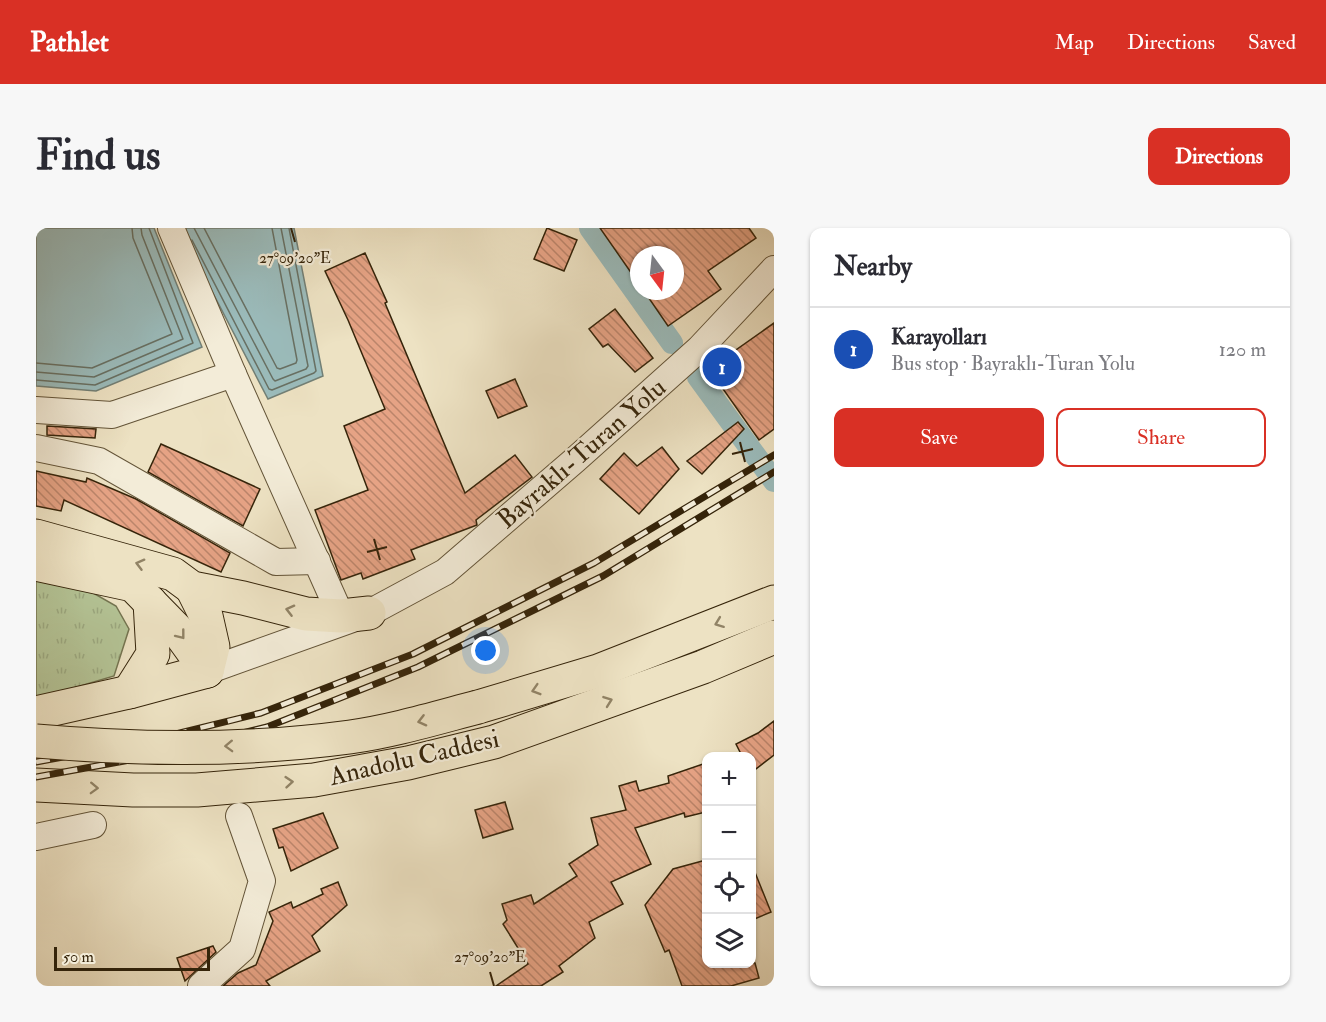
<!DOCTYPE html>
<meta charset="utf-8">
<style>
body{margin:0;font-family:"IM FELL Double Pica",serif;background:#f7f7f7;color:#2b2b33}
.controls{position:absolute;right:18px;bottom:18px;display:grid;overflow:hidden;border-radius:12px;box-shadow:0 2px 4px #0004}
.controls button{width:54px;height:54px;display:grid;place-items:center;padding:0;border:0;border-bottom:2px solid #e1e1e2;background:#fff;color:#2b2b33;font:30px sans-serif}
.compass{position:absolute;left:594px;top:18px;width:54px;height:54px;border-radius:50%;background:#fff;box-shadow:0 2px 4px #0004;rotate:165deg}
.scale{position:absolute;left:18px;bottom:15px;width:156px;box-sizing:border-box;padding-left:6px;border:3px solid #35240a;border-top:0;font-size:16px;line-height:21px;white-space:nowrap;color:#35240a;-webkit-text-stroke:4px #f3ecd8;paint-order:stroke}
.you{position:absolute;left:450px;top:423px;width:21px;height:21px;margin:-15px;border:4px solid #fff;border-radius:50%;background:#1a73e8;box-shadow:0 0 0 9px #1a73e833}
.badge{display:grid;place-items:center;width:39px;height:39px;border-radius:50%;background:#d93025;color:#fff;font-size:20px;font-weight:700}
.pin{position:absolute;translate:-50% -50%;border:3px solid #fff;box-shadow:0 2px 6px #0006}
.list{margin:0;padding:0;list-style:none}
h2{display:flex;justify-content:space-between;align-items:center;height:78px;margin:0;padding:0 24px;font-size:26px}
h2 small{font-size:20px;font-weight:400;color:#7c7c81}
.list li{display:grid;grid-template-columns:39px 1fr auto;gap:18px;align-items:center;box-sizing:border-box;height:84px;padding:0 24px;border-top:2px solid #e1e1e2}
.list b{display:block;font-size:22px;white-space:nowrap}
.list p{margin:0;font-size:20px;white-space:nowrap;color:#7c7c81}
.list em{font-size:20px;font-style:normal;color:#7c7c81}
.actions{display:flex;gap:12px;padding:18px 24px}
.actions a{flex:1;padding:14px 0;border:2px solid #d93025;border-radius:12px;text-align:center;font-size:21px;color:#d93025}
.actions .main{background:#d93025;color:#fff}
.icon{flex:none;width:33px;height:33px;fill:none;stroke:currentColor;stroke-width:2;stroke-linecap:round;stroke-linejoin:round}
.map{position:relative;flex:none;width:738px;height:758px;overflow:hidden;border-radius:12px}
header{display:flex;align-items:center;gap:36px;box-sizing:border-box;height:84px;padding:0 30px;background:#d93025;color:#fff}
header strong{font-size:28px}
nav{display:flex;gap:33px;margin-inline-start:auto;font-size:21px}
.intro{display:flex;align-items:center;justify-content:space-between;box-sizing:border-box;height:144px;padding:0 36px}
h1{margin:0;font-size:42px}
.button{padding:15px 27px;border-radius:12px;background:#d93025;color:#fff;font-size:21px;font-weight:700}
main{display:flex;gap:36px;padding:0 36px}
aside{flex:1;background:#fff;border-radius:12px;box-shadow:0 2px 4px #0004}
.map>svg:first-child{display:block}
</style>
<header>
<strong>Pathlet</strong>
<nav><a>Map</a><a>Directions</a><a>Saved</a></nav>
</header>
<div class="intro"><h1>Find us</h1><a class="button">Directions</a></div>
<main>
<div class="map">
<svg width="738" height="758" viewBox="0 0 738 758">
<defs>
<pattern id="grass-tufts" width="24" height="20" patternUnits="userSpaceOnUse" patternTransform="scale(1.5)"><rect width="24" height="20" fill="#b4c496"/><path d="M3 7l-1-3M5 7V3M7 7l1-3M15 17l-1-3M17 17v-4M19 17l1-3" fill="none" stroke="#9ba880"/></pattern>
<pattern id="building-back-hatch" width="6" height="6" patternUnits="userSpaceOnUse" patternTransform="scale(1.5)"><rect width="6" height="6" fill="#e6a385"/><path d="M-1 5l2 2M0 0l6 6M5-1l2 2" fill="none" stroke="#bb856b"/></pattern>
</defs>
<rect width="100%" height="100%" fill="#ede2c3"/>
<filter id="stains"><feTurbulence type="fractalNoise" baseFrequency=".00333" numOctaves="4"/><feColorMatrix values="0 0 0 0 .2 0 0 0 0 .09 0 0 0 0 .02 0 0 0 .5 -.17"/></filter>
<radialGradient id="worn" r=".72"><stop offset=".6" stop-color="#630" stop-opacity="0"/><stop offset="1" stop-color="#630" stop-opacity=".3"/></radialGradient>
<polygon fill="url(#grass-tufts)" stroke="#747450" stroke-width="1.5" points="0,351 52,362 80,378 93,401 78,448 0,471"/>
<g fill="#9bbcbc" stroke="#727f75" stroke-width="1.5">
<polygon points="0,0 118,0 166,119 60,163 0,158"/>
<polygon points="143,0 258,0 287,148 232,171"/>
</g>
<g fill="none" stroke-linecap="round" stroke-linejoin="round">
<g stroke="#687063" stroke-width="1.5">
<polyline points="158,0 237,151 239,153 270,141 272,138 245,0"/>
<polyline points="168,0 241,140 244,141 260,135 261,132 236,0"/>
<polyline points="156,12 233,161 236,162 278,145 280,143 253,0"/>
<polyline points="0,135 56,140 136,106 97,10 96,0"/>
<polyline points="0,144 58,149 147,111 106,7 105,0"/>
<polyline points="0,152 59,157 157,115 113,0"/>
</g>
<g stroke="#9bbcbc" stroke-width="22">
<polyline points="554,0 636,115"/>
<polyline points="662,149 738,253"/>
</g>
</g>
<g fill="url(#building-back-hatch)" stroke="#35240a" stroke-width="1.5">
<polygon points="511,0 541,12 528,43 498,31"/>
<polygon points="564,0 713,0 720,10 672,43 685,61 632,98 608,63 639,63 639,27 603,27 603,56"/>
<polygon points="329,25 351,74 349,75 429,265 479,227 496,249 440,292 441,297 375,322 379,331 327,351 325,345 305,352 279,282 332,262 308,198 349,181 312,92 289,43"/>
<polygon points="579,81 617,130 599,144 572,116 567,119 553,101"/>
<polygon points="738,95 738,201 723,212 673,141"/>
<polygon points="479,151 491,178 462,190 450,163"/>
<polygon points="702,194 708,201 666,246 651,233"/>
<polygon points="11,198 60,201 59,210 11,207"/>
<polygon points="125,216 224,261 207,298 112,244"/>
<polygon points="626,219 643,241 603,286 564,251 588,225 601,238"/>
<polygon points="0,243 50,254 51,250 100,271 194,325 185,344 28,272 25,283 0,278"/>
<polygon points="738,493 738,527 716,544 716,528 706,528 700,516 722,505"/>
<polygon points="670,535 670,584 649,589 648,585 599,600 615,636 575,654 587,676 553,694 559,710 523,738 527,744 505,758 460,758 492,736 467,696 471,692 466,676 495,667 498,676 541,648 533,636 562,617 555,590 590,582 583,558 600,553 603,563 633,555 632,548"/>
<polygon points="469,574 477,601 447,610 439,582"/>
<polygon points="287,585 302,620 255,643 247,619 243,620 237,601"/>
<polygon points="670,632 670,735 719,735 723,750 695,758 646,758 633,722 629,724 609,677 637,641"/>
<polygon points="716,637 735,684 716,692"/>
<polygon points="302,654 311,677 276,708 284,723 230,753 234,758 187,758 202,745 220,737 237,693 233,684 255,674 257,680 287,666 285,661"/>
<polygon points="177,718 180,724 149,753 141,730"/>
</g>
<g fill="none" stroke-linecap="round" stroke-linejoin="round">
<defs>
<g id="minor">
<polyline points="135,0 197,146 305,388"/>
<polyline points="0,182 76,187 197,146"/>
<polyline points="0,220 63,233 240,334 281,333"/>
<polyline points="171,443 333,385 409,344 539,232 663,121 738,41"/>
<polyline points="0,609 57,597"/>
<polyline points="165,758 206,721 226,653 203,588"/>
</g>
<polyline id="major" points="0,485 93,464 171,443"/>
<g id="highway">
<polyline points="0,308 137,346 156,360 207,370 270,386 305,388 333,385"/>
<polyline points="0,336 97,357 142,403 171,443"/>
<polyline points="156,360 170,388 177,419 171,443"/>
<polyline points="93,464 117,426 114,374"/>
<polyline points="442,479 562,443 738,374"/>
<polyline points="0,557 97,562 161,562 278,552 372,535 458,514 667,439 738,409"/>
</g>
</defs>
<use href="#minor" stroke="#635438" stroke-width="28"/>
<use href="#major" stroke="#35240a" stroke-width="35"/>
<use href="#highway" stroke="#35240a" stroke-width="35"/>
<use href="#minor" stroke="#f3ecd8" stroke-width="26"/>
<use href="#major" stroke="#ede2c3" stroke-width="33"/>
<use href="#highway" stroke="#ede2c3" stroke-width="33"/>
<defs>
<g id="rail">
<polyline points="0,534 103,515 225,485 377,426 558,335 738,227"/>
<polyline points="0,549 105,530 231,499 382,439 567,348 738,244"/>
</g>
</defs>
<use href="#rail" stroke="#35240a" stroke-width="7"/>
<use href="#rail" stroke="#f3ecd8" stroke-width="4.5" stroke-dasharray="14" stroke-linecap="butt"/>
<defs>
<path id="highway-bridge" d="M0,513C104,522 210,523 314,509C357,503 400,490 442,479"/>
</defs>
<use href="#highway-bridge" stroke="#35240a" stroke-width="35" stroke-linecap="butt"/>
<use href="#highway-bridge" stroke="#ede2c3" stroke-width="33"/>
</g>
<defs><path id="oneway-chevron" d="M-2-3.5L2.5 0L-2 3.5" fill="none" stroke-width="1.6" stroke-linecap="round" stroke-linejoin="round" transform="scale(1.5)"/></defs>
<g stroke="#918366">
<use href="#oneway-chevron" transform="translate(104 336) rotate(-165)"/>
<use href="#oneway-chevron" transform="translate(254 382) rotate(-166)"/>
<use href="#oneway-chevron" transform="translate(683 395) rotate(159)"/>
<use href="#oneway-chevron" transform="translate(145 407) rotate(52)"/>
<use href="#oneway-chevron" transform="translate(500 462) rotate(163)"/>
<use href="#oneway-chevron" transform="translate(572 473) rotate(-20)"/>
<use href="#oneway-chevron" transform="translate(386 493) rotate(166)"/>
<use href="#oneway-chevron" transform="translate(193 518) rotate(178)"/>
<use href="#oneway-chevron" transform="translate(253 554) rotate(-5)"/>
<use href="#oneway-chevron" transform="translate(58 560) rotate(2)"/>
</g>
<path fill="none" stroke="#35240a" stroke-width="2" d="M255,0L259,14M704,214L709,234M696,226L717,221M338,311L344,332M331,324L351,319M454,744L458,758"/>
<g text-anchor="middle" stroke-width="4.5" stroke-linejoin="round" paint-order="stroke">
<g font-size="26" fill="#35240a" stroke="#f3ecd8">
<text transform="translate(545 225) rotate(-41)" y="9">Bayraklı-Turan Yolu</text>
<text transform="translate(378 529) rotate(-13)" y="9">Anadolu Caddesi</text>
</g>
</g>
<g font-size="15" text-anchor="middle" fill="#35240a" stroke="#f3ecd8" stroke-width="4.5" stroke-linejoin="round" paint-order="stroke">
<text x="259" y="35">27°09'20"E</text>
<text x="454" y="734">27°09'20"E</text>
</g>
<rect width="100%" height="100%" filter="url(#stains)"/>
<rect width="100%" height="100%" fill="url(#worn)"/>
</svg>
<div class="controls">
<button>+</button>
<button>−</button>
<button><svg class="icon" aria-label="locate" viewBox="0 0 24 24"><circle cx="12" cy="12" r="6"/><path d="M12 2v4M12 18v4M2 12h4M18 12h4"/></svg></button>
<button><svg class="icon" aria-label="layers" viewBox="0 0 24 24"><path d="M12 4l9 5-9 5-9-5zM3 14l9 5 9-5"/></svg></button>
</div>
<svg class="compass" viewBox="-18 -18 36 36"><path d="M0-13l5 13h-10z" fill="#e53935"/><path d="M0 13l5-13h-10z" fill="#7c7c81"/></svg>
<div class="scale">50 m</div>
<div class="you"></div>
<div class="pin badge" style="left:686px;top:139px;background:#1a4fb4">1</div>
</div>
<aside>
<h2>Nearby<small></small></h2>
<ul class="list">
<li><span class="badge" style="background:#1a4fb4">1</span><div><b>Karayolları</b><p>Bus stop · Bayraklı-Turan Yolu</p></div><em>120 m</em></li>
</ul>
<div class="actions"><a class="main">Save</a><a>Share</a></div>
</aside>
</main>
